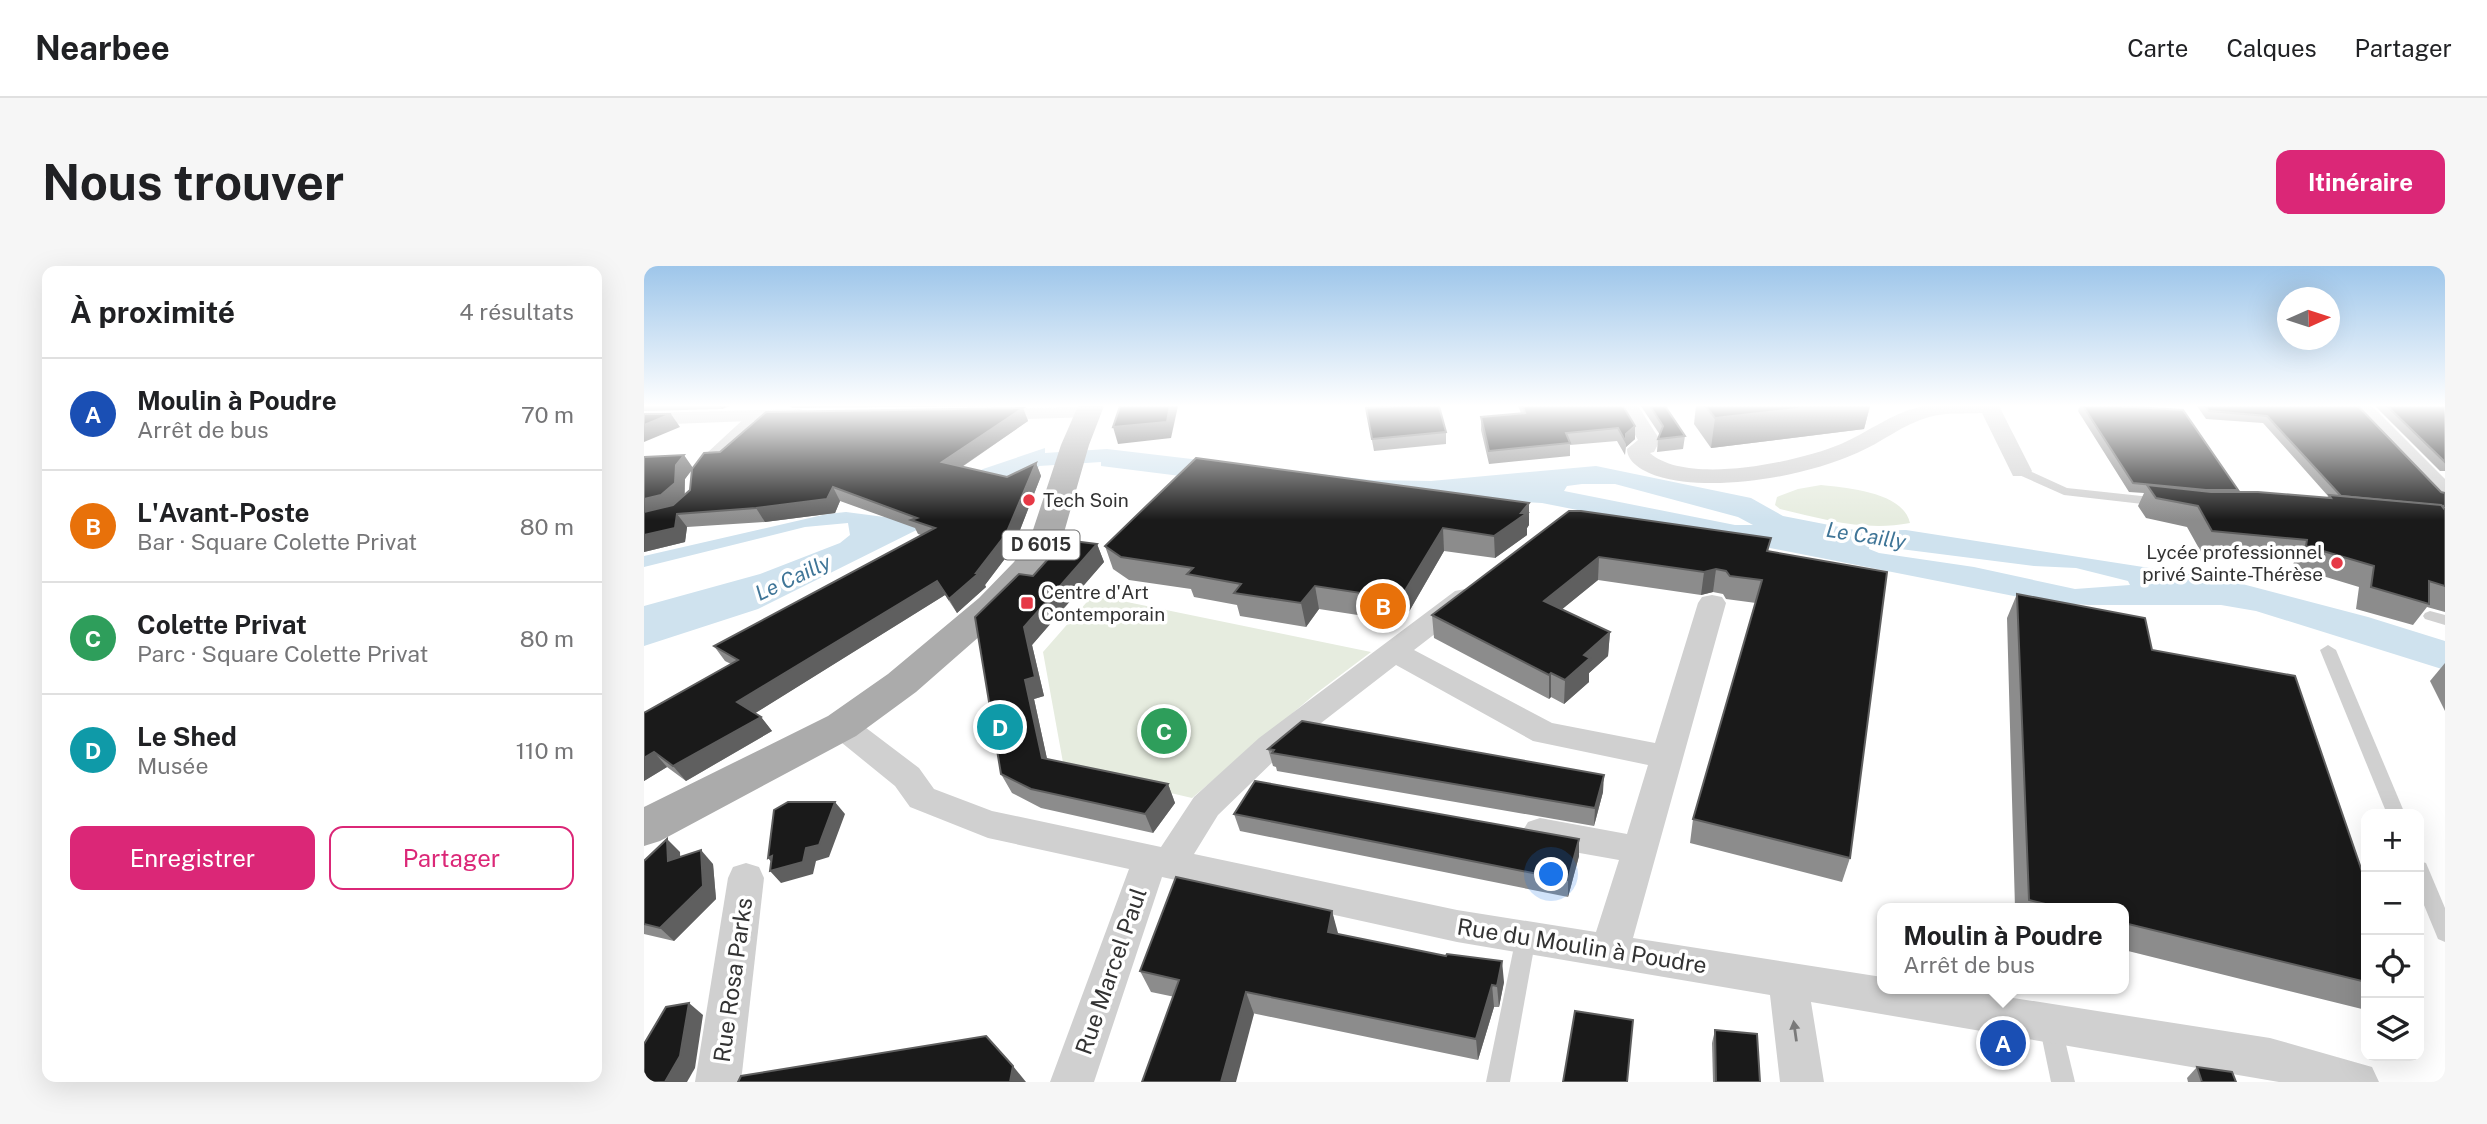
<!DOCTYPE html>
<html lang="fr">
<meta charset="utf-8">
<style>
body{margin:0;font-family:"Public Sans",sans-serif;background:#f6f6f6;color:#202124}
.controls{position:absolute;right:21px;bottom:21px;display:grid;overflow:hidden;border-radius:14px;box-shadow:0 7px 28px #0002}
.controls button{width:63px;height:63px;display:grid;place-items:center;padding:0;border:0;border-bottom:2px solid #e0e0e0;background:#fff;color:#202124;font:35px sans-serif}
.compass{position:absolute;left:1633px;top:21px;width:63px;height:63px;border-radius:50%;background:#fff;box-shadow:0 7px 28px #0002;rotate:87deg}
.you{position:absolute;left:908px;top:609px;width:24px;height:24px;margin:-18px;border:5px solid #fff;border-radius:50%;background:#1a73e8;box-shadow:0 0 0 10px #1a73e833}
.badge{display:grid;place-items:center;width:46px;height:46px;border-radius:50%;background:#db2777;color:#fff;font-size:23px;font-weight:700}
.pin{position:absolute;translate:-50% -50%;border:4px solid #fff;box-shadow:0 2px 7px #0006}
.popup{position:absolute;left:1233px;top:637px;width:252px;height:91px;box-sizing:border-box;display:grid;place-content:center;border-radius:14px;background:#fff;filter:drop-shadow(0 2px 5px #0005);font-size:23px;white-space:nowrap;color:#757577}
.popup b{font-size:26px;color:#202124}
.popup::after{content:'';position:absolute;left:50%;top:100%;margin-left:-14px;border:14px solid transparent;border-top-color:#fff}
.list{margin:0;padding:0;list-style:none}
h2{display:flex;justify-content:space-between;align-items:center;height:91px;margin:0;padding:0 28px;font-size:30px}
h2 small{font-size:23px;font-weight:400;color:#757577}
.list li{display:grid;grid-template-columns:46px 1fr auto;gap:21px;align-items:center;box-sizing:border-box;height:112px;padding:0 28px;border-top:2px solid #e0e0e0}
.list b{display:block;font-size:26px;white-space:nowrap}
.list p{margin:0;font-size:23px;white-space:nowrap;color:#757577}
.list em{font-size:23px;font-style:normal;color:#757577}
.actions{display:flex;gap:14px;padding:21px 28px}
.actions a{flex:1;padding:16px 0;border:2px solid #db2777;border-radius:14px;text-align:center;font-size:24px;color:#db2777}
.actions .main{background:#db2777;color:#fff}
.icon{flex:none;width:38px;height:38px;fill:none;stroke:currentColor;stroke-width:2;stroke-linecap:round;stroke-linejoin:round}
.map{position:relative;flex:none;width:1801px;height:816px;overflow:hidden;border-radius:14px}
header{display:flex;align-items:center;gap:42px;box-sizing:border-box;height:98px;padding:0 35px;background:#fff;border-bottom:2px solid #e0e0e0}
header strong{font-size:33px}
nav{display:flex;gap:38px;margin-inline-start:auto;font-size:24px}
.intro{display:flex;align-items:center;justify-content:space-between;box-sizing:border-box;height:168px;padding:0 42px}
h1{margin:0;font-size:49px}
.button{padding:18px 32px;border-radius:14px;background:#db2777;color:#fff;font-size:24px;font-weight:700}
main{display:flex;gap:42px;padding:0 42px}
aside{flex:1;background:#fff;border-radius:14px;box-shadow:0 7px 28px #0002}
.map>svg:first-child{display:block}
</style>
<header>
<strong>Nearbee</strong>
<nav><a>Carte</a><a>Calques</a><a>Partager</a></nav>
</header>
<div class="intro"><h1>Nous trouver</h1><a class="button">Itinéraire</a></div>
<main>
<aside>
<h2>À proximité<small>4 résultats</small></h2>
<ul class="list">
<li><span class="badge" style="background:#1a4fb4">A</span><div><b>Moulin à Poudre</b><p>Arrêt de bus</p></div><em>70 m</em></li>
<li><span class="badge" style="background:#e8710a">B</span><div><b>L'Avant-Poste</b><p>Bar · Square Colette Privat</p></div><em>80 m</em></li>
<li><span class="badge" style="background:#2e9e5b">C</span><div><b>Colette Privat</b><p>Parc · Square Colette Privat</p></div><em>80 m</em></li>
<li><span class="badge" style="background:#0f9aa8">D</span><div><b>Le Shed</b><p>Musée</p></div><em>110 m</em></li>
</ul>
<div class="actions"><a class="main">Enregistrer</a><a>Partager</a></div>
</aside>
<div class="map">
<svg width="1801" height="816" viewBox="0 0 1801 816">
<rect width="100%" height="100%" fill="#fff"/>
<g fill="#e6ecdf">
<path d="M1177,219C1204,222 1259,226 1266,257C1221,266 1180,253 1136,243L1131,239L1133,231L1154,223Z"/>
<polygon points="449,329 727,386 670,429 548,532 420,502 399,386"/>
</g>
<path fill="#cfe2ee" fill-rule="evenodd" d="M401,182V187L463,183L727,214L787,215L952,200L1107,232L1139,250L1216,265L1262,264L1583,314L1724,351L1801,375V404L1612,345L1577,339H1444L1400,336L898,237L648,224L457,200V196L395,200L393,204L114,343L0,380V340L116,308L196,277L206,269L204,257L161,261L0,301V290L183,248L202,246L248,252L339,203ZM938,218H971L1094,251L1109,259H1091L920,225L923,220ZM1225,279L1390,300L1432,302L1484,315L1486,319L1431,323L1330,301L1235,287L1225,283Z"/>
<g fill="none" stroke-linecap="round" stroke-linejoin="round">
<g fill="#d0d0d0" fill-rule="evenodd">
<polygon points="105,148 115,150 72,191 63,205 55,205 53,202 64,186"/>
<polygon points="1377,201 1423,222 1516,232 1522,236 1516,240 1420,229 1373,208 1371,205"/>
<polygon points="1786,345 1801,349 1801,359 1781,353 1779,350 1781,347"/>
<polygon points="1684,379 1692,384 1761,548 1743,548 1676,384"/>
<polygon points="1775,595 1782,597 1801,642 1801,676 1794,673 1775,627"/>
<polygon points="882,662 889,665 892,671 866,816 842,816 872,671 875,665"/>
<polygon points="1406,748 1414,751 1417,758 1431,816 1407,816 1395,758 1398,751"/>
</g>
<g fill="#d0d0d0" fill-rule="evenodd">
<path d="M974,140H994L1016,174L1010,186L1006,187C1043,220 1154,196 1197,178C1224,166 1247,148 1275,141C1299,135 1330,140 1355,140L1388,205L1385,210H1369L1338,147C1321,148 1302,146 1285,151C1259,158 1237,177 1213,187C1160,211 1068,227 1013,210C1001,206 983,197 983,183L994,174Z"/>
<polygon points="1707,140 1728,140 1801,213 1801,234 1793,232"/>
<polygon points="444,141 451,143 454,147 451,151 343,154 336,152 333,148 336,144 343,142"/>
<polygon points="156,143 163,145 167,149 163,153 0,159 0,147"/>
<path d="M821,323L831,325L835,331L831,337L770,384L908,457L1011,477L1054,337L1058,331L1068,329L1078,331L1082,337L989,672L1238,711V723H1312L1626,772L1728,801L1735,816H1635L1167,736L1180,816H1136L1126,729L813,676L518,611L450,816H406L485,603L344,572L266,541L251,520L187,468L182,460L187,452L198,449L209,452L275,502L290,523L348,545L517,581L550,531L615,472L811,325ZM752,399L889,475L1004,499L983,568L896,552L884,556L878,566L884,576L896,580L975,594L952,666L813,644L550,588L574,549L637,488Z"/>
<polygon points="102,597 115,601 120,612 98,807 95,816 51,816 84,612 89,601"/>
</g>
<polygon fill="#ababab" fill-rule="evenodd" points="434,140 460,140 445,179 419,270 395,309 361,348 272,426 212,470 16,575 0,580 0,541 184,450 244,408 335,332 370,296 387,270 417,179"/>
</g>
<g fill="#8c8c8c" fill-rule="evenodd">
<polygon points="0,140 86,140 78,143 0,145"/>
<polygon points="146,140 358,140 148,142"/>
<polygon points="874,140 979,140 991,160 991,173 982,181 981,189 973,175 926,179 926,190 845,198 837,164 837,151 877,147"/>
<polygon points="997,140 1021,140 1041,170 1039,183 1013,186 1014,173 1016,169"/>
<polygon points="1052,140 1226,140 1220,163 1067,182 1050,158"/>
<polygon points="1436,140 1476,140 1594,224 1592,226 1683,232 1684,230 1619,157 1562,153 1553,140 1714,140 1797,226 1801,227 1801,346 1783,341 1769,359 1712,343 1715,321 1649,301 1650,295 1557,286 1543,261 1502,252 1494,240 1500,227 1485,226 1434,145"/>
<polygon points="1731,140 1801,140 1801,205 1796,205"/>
<path d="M379,142L384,155L318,201L363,211L392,197L397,210L369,282L341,319L342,321L313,347L301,329L111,447L117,451L128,465L42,515L23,501L0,515V447L87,398L81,395L70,380L277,269L274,268L271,262L196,235L191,247L121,256L43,261L41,276L0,286V191L49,202L76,186ZM48,204L46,224L41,229V213Z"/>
<polygon points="722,142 802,166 802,178 730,185"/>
<polygon points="552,192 885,259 883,262 883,269 851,292 800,285 759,356 675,343 662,361 596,350 593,339 550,331 547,323 485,314 469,303 461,280"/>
<polygon points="925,245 1127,272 1124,285 1206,592 1198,616 1046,577 1049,553 1112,337 1082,333 1079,328 1069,326 1057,329 954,314 918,343 966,366 964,390 945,407 945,416 920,438 907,431 905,433 790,372 788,349"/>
<polygon points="453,278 460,296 388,379 400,430 390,433 403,493 524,518 531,537 509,567 397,542 368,527 357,508 389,310"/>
<polygon points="1373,328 1508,384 1722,617 1722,744 1480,684 1480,642 1371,642 1363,352"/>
<polygon points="1801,397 1801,445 1786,415"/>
<polygon points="624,483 959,526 950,560 633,505 632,501 629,500"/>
<polygon points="590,548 935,573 935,590 924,631 596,565"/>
<polygon points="36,586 36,591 69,598 72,633 30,675 0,668 0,595"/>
<polygon points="688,645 693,668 860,716 855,741 850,741 834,794 507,726 496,705"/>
<polygon points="1071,764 1116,816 1069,816 1068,777"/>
<polygon points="1553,801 1592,816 1544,816 1543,812"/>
</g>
<g fill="#5f5f5f">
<polygon points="75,140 86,140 78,143"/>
<polygon points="526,140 534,140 527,172 474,178 469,161"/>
<polygon points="1180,140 1226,140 1220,163 1067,182 1071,152"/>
<polygon points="379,142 384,155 304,210 298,196"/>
<polygon points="27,148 36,161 0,176 0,159"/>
<polygon points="991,160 991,173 982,181 982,168"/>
<polygon points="40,189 49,202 41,213 40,231 27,243 0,249 0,233 32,199"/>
<polygon points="392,197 397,210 369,282 341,319 342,321 313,347 305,333 332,307"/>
<polygon points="189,221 196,235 191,247 121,256 112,242"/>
<polygon points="885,237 885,259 883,262 883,269 851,292 850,270 877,247"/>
<polygon points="33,248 43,261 41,276 0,286 0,269"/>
<polygon points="799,262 800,285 759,356 756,333"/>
<polygon points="453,278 460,296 388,379 400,430 390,433 407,511 398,492 381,414 380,361"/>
<polygon points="955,291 954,314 900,358 900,335"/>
<polygon points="1072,303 1069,326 1057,329 1060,306"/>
<polygon points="293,315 301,329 105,451 93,436"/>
<polygon points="671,320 675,343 662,361 657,337"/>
<polygon points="966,366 964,390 945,407 945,416 920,438 921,414 940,389"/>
<polygon points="907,407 907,431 905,433 905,409"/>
<polygon points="117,451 128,465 42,515 29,500"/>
<polygon points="10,486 23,501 0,515 0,492"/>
<polygon points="960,509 959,526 950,560 951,542"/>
<polygon points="524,518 531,537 509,567 501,548"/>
<polygon points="191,536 201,548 185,591 172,595 169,608 137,617 126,605 133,603 124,592 162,582"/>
<polygon points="23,573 36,586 37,608 24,595"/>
<polygon points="935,573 935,590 924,631 924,614"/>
<polygon points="57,584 69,598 72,633 30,675 16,662"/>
<polygon points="688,645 694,667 690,688 684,666"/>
<polygon points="858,695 860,716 855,741 853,720"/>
<polygon points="848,719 850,741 834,794 832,773"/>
<polygon points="602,726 610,748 592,816 577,816"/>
<polygon points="45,737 59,749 51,802 43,816 21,816"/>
<polygon points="369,800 382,816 366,816"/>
</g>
<g fill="#1a1a1a" stroke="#5f5f5f" stroke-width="2">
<polygon points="476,140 526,140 523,156 469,161"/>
<polygon points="751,140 795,140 802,166 728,173 722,142"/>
<polygon points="879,140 979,140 991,160 982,168 982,176 974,162 922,167 926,177 845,185 837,151 881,147"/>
<polygon points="1006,140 1021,140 1041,170 1014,173 1019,160"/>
<polygon points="1061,140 1180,140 1071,152"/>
<polygon points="1439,140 1476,140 1539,144 1594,224 1562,224 1489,217"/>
<polygon points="1561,140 1714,140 1797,226 1801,227 1801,240 1697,230 1623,150 1565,145"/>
<polygon points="1743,140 1801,140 1801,196"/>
<polygon points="379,142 298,196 363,211 392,197 362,268 332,307 335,307 305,333 293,315 93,436 117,451 29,500 10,486 0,492 0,447 94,394 70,380 291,262 267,254 273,252 189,221 183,233 112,242 33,248 31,262 0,269 0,246 29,239 46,224 48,203 60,187 76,186 122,146"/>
<polygon points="0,148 27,148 0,159"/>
<polygon points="40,189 32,199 31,217 17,229 0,233 0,191"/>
<polygon points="552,192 885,237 877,247 883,247 850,270 799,262 756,333 671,320 657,337 590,327 597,318 543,308 549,302 477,291 461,280"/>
<polygon points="1503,219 1567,226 1614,226 1687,232 1685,229 1797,239 1801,244 1801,320 1785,315 1785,338 1727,321 1730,300 1662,280 1663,274 1568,265 1554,240 1512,232"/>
<polygon points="925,245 937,245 1127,272 1123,285 1243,306 1206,592 1049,553 1118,314 1086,310 1082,305 1072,303 1060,306 955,291 900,335 966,366 940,389 946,392 921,414 907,407 905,409 788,349"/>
<polygon points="421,274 453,278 380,361 391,411 381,414 398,492 524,518 501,548 387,523 357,508 331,351 375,308 389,310"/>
<polygon points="1373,328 1501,352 1508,384 1651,410 1722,617 1722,716 1480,657 1480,642 1418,642 1385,634"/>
<polygon points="658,455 960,509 951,542 628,487 630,484 624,483"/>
<polygon points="611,515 935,573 924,614 590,548"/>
<polygon points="144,536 191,536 175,579 162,582 159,596 126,605 128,590 124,592 130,544"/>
<polygon points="23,573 24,595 57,584 59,620 16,662 0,658 0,595"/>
<polygon points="532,611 688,645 684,666 802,690 803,688 858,695 853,720 848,719 832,773 602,726 577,816 498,816 535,714 496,705"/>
<polygon points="45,737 36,790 21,816 0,816 0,778 22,741"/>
<polygon points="931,745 989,754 983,816 919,816"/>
<polygon points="1071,764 1113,768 1116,816 1072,816"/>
<polygon points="342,770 369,800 366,816 94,816 97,810"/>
<polygon points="1553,801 1588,806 1592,816 1558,816"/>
</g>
<defs><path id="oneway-solid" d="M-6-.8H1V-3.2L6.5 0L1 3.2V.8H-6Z" transform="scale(1.75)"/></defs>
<use fill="#7a7a7a" href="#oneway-solid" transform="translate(1151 765) rotate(-98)"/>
<linearGradient id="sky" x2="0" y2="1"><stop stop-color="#9ec6ea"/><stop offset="0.55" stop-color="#fff"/><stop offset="1" stop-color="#fff" stop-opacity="0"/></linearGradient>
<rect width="1801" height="254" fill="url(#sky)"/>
<g fill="#e63946" stroke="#fff" stroke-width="2.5">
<circle cx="385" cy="234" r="7"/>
<circle cx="1693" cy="297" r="7"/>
<rect x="376" y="330" width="14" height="14" rx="3.5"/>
</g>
<g text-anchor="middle" stroke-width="7" stroke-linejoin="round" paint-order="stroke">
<rect fill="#fff" stroke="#707070" stroke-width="2" x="358.5" y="264.5" width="77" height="29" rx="5"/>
<g font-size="18" font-weight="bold" fill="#333">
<text x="397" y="285">D 6015</text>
</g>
<g font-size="19" fill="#333" stroke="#fff" text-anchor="start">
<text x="399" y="241">Tech Soin</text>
<text x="1679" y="293" text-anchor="end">Lycée professionnel<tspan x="1679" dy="22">privé Sainte-Thérèse</tspan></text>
<text x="397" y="333">Centre d'Art<tspan x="397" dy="22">Contemporain</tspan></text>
</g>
<g font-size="21" font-style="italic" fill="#3f7597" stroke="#fff">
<text transform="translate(1222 270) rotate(9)" y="7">Le Cailly</text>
<text transform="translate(149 312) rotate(-25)" y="7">Le Cailly</text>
</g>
<g font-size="23" fill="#333" stroke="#fff">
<text transform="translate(938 680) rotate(9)" y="8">Rue du Moulin à Poudre</text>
<text transform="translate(467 705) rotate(-71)" y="8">Rue Marcel Paul</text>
<text transform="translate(89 714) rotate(-82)" y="8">Rue Rosa Parks</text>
</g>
</g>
</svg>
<div class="controls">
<button>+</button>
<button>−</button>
<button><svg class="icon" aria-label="locate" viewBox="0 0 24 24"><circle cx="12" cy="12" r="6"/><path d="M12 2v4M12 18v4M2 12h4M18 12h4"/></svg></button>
<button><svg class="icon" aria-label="layers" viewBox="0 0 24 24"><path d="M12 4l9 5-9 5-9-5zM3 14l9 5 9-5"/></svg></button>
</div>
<svg class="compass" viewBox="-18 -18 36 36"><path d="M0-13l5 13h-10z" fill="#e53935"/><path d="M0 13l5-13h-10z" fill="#757577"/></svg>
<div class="you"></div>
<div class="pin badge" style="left:1359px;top:777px;background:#1a4fb4">A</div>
<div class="popup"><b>Moulin à Poudre</b>Arrêt de bus</div>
<div class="pin badge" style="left:739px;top:340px;background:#e8710a">B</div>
<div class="pin badge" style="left:520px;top:465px;background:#2e9e5b">C</div>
<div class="pin badge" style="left:356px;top:461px;background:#0f9aa8">D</div>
</div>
</main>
